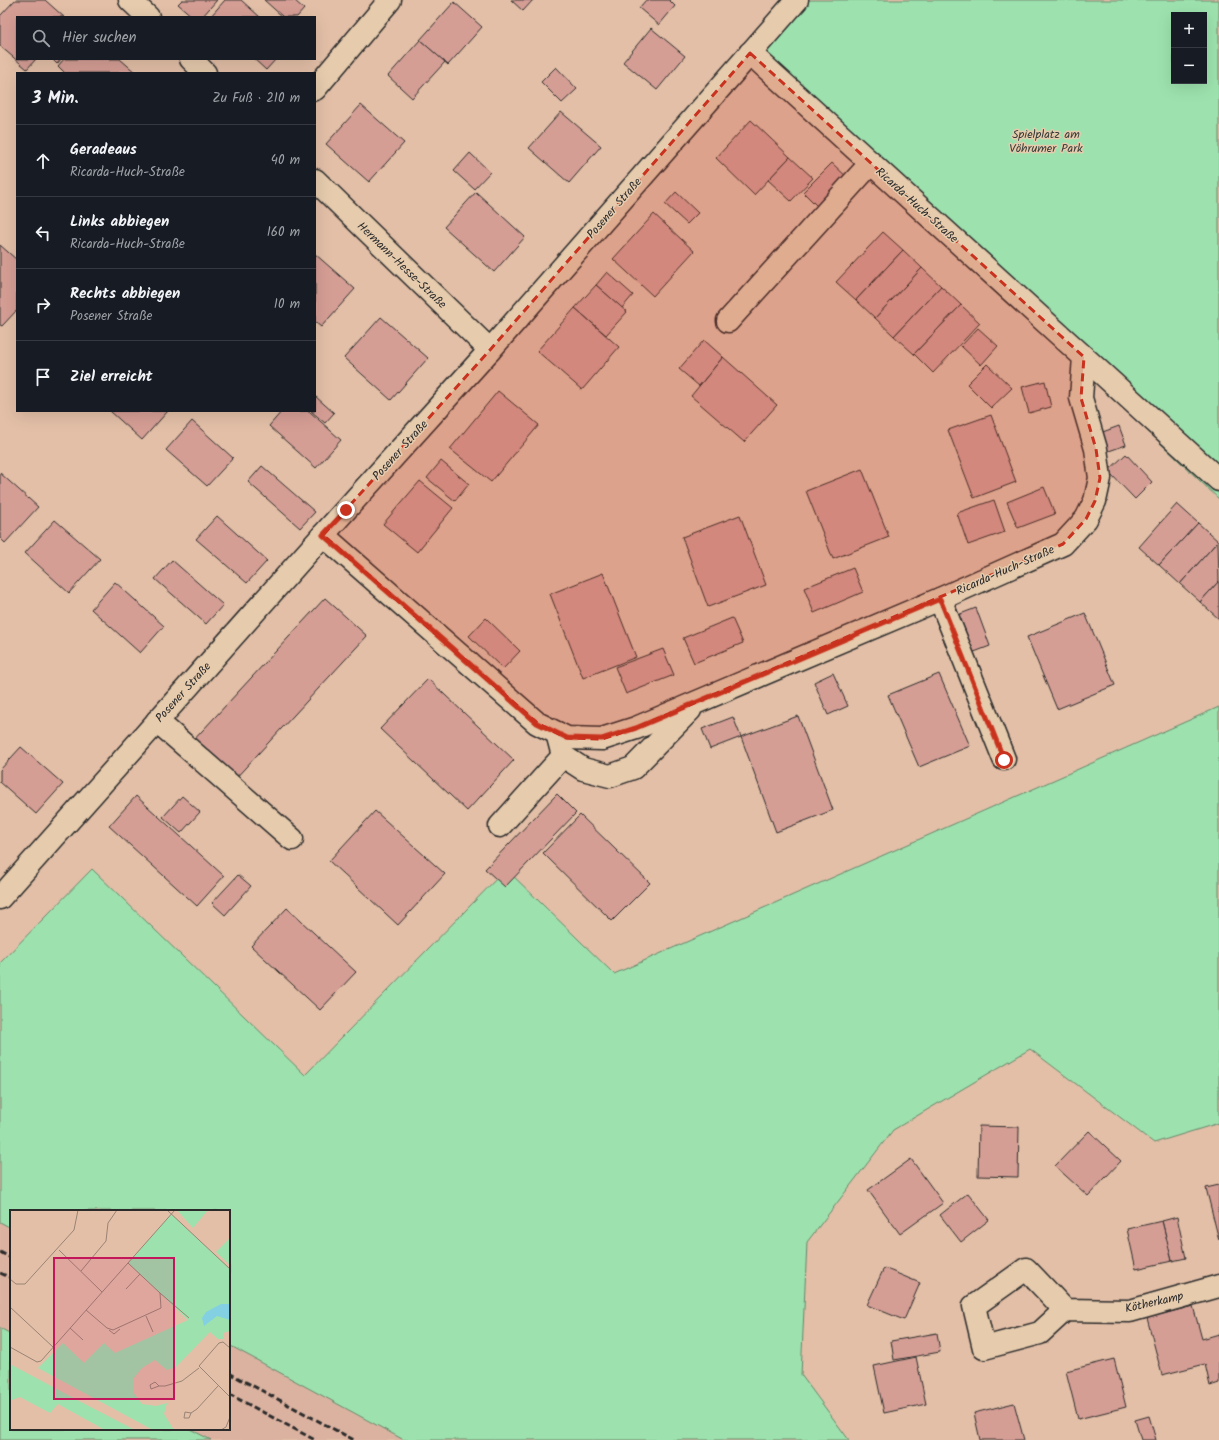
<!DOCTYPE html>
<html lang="de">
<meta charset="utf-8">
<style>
body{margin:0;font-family:Kalam,sans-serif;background:#20242c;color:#f1f3f6}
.controls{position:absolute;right:12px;top:12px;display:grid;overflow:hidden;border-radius:0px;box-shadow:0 4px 16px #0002}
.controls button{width:36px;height:36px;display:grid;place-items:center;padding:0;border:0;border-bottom:1px solid #363941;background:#171b24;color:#f1f3f6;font:20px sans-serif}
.stop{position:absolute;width:12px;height:12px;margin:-9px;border:3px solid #c8321e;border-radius:50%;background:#fff}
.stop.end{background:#c8321e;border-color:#fff;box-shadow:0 1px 4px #0008}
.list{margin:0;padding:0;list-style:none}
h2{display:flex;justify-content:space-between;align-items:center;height:52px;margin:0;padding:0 16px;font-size:17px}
h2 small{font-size:13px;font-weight:400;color:#9ea1a6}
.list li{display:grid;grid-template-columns:26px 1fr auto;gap:12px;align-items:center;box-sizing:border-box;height:72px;padding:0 16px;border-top:1px solid #363941}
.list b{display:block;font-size:15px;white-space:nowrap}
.list p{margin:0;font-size:13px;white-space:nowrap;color:#9ea1a6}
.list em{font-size:13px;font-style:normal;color:#9ea1a6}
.icon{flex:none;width:22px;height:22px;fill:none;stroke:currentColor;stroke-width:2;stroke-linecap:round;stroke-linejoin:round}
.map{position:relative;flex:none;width:1219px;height:1440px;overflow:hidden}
.search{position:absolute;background:#171b24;box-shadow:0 4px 16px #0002;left:16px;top:16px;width:300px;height:44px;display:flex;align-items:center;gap:10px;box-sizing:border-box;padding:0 14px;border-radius:0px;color:#9ea1a6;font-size:15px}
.panel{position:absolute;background:#171b24;box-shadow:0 4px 16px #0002;left:16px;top:72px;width:300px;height:340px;border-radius:0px}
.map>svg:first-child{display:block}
</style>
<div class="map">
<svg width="1219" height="1440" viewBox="0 0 1219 1440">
<rect width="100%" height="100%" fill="#e3bfa7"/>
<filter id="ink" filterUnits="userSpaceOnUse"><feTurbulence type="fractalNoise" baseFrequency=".025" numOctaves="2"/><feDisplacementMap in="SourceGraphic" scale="8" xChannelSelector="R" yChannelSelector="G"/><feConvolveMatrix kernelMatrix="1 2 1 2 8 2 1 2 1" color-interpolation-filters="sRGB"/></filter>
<g filter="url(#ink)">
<g fill="#dbb2a0">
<polygon points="0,1222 11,1228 11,1334 0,1328"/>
<polygon points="229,1345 404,1440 211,1440 190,1429 229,1429"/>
</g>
<g fill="#9de2ae" stroke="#64866c" fill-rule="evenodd">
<path d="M797,0H1219V499L750,53ZM1174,15H1204V81H1174Z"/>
<polygon points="1219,707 1219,1123 1154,1143 1030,1049 893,1130 807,1242 801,1375 849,1440 404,1440 229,1345 229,1211 11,1211 11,1228 0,1222 0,963 92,869 305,1075 506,869 614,974"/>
<polygon points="0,1328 11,1334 11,1429 190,1429 211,1440 0,1440"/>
</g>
<g fill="#d59e95" stroke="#2b2b2b">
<polygon points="15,0 45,0 64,17 17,17 17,59 36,59 27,69 0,46 0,16"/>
<polygon points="182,0 217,0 202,17 193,17 178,4"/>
<polygon points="225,0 241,0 260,17 210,17"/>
<polygon points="264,0 294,0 304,9 297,17 283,17"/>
<polygon points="511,0 533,0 523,11"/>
<polygon points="646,0 669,0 675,6 659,25 639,8"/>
<polygon points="454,2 482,27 448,65 420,40"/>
<polygon points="651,28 685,56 657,90 623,62"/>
<polygon points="420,40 445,62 412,98 388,76"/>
<polygon points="52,59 61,59 57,64"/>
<polygon points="64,59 120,59 136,73 65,73 58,66"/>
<polygon points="254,59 276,59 266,70"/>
<polygon points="556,67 577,89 562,103 541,82"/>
<polygon points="361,105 404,143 369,182 326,144"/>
<polygon points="561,112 601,146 569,183 529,148"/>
<polygon points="751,120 790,157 754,195 716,158"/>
<polygon points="470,153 490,172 474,189 454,171"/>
<polygon points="790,157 813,178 791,201 768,180"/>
<polygon points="832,163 850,180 820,209 803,192"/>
<polygon points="476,192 525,237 494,272 444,227"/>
<polygon points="676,192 698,213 687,224 665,204"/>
<polygon points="654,214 694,251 653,296 613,259"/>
<polygon points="883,232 903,250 856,300 836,282"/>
<polygon points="0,245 17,260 17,310 2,326 0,325"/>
<polygon points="903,250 922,268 875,318 856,300"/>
<polygon points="315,254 355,289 321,327 315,322"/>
<polygon points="922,268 941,286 894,336 875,318"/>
<polygon points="607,272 633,295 622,308 596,285"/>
<polygon points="596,285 627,312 606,335 575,308"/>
<polygon points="941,286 961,305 914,354 894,336"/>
<polygon points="961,305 980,323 933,373 914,354"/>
<polygon points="575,308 619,347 582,390 537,351"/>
<polygon points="381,317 428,358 391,400 344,358"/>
<polygon points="978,328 998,346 981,365 961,346"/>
<polygon points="704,340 723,357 699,386 679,369"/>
<polygon points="723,357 777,405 744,442 691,396"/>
<polygon points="987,364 1012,388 991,408 967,384"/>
<polygon points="1045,381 1051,407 1029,413 1022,387"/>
<polygon points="498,391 539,425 491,482 450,449"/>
<polygon points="315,396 334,413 325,423 311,411 315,411"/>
<polygon points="110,411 168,411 142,440"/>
<polygon points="282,411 309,411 341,440 316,468 269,426"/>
<polygon points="991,415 1016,482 974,498 948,430"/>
<polygon points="192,421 233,458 207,486 166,450"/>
<polygon points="1119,426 1126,445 1106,452 1100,433"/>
<polygon points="1126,454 1152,482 1135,499 1108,471"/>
<polygon points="441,461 469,484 455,501 427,478"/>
<polygon points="262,466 315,512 300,528 248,482"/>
<polygon points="862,469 889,537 833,559 806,491"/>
<polygon points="0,473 38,507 5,543 0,538"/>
<polygon points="420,481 453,508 417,552 383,524"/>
<polygon points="1044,487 1055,514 1018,528 1007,502"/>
<polygon points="994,500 1005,532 968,545 957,513"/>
<polygon points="1177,504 1198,523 1159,565 1139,547"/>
<polygon points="740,515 766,585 708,607 682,537"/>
<polygon points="217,516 267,561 247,583 196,539"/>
<polygon points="55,520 100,559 69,593 25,553"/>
<polygon points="1198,523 1218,541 1180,584 1159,565"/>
<polygon points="1218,541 1219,581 1200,602 1180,584"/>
<polygon points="172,560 223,605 206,624 155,579"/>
<polygon points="853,568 863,592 814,613 804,588"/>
<polygon points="603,573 636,657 583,678 550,594"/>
<polygon points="1219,581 1219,619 1200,602"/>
<polygon points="115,582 164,626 140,653 91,609"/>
<polygon points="325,598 367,636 233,781 191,743"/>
<polygon points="976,608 990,646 969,654 955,616"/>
<polygon points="1085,613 1115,685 1057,709 1027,637"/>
<polygon points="486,618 520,651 503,669 469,636"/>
<polygon points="732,618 743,643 694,663 683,638"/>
<polygon points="663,649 674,675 626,694 615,667"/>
<polygon points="833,673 848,706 828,715 814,682"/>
<polygon points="939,674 970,746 919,767 888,695"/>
<polygon points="428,679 514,760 467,811 380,729"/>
<polygon points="798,716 833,810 776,832 741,737"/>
<polygon points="733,717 741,737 710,749 702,729"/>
<polygon points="21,747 63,784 36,814 0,782 0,770"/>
<polygon points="557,794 576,813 505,887 485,869"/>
<polygon points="136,796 224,876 197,906 109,826"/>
<polygon points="182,796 200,812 181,833 163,817"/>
<polygon points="375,811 445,874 398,925 329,861"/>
<polygon points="580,815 650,883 612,921 543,853"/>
<polygon points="238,875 251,886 225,915 212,903"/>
<polygon points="287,908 356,972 320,1010 251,946"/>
<polygon points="979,1126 1019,1127 1018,1177 978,1176"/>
<polygon points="1089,1131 1121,1161 1088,1196 1055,1166"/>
<polygon points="911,1159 943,1203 900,1234 868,1190"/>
<polygon points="1219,1185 1219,1240 1206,1188"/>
<polygon points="968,1193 989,1220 961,1242 940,1215"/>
<polygon points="1177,1217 1186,1258 1172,1261 1162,1221"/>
<polygon points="1162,1221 1172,1261 1136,1269 1127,1229"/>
<polygon points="884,1268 920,1283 904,1320 867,1305"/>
<polygon points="1193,1306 1202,1339 1219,1334 1219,1383 1210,1386 1205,1364 1162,1375 1147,1318"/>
<polygon points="937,1333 940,1352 894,1360 891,1341"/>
<polygon points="916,1357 926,1404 884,1413 874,1366"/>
<polygon points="1114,1359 1126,1407 1078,1419 1066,1371"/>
<polygon points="1014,1403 1024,1440 980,1440 974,1413"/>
<polygon points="1149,1416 1156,1440 1141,1440 1135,1420"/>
</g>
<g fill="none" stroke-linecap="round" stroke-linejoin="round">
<defs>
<g id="minor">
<polyline points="130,0 148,17"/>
<polyline points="191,59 205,73"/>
<polyline points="315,89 390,0"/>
<polyline points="315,180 490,350"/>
<polyline points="728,321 871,163"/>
<polyline points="1084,357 1219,480"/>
<polyline points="323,535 537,723 567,738 602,739 636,728 940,599 1063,544 1086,519 1095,501 1100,478 1096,449 1081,398 1084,357 750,53"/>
<polyline points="940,599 1004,759"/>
<polyline points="157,721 292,839"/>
<polyline points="557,733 563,756 583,769 610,776 633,768 690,710"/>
<polyline points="500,826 563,756"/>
<polyline points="0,898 323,535 490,350 797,0"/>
<polyline points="1065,1310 1026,1269 974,1306 984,1348 1040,1333 1065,1310 1130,1311 1219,1286"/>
</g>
</defs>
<use href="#minor" stroke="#2b2b2b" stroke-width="25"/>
<use href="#minor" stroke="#e6cbad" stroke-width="22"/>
<g stroke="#2b2b2b" stroke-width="3" stroke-dasharray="6 3" stroke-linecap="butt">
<polyline points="0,1252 11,1258"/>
<polyline points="0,1273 11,1278"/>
<polyline points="229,1373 354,1440"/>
<polyline points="229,1394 315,1440"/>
</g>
</g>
</g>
<g fill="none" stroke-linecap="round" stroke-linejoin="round" filter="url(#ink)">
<polyline stroke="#c8321e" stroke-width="5" points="346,510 323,535 537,723 567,738 602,739 636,728 940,599 1004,760"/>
</g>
<path fill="#c8321e" fill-opacity="0.2" stroke="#c8321e" stroke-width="3" stroke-dasharray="8 5" stroke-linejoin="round" d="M750,53L1084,357L1081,398L1096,449L1100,478L1095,501L1086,519L1063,544L636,728L602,739L567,738L537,723L323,535L490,350Z"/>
<g text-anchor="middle" stroke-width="3" stroke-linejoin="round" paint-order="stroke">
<g font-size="12" fill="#363d38" stroke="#e6cbad">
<text x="1046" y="138">Spielplatz am<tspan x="1046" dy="14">Vöhrumer Park</tspan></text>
</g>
<g font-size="12" fill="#2b2b2b" stroke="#e6cbad">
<text transform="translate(917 205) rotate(42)" y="4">Ricarda-Huch-Straße</text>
<text transform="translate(614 208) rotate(-49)" y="4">Posener Straße</text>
<text transform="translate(402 265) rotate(44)" y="4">Hermann-Hesse-Straße</text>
<text transform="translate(400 450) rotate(-48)" y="4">Posener Straße</text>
<text transform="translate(1005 570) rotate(-24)" y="4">Ricarda-Huch-Straße</text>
<text transform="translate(183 692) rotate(-48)" y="4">Posener Straße</text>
<text transform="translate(1154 1302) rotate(-13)" y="4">Kötherkamp</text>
</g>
</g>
<g transform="translate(10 1210)">
<rect width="220" height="220" fill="#e3bfa7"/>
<path d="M167,0H198L183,18ZM161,4L220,59V121L213,123V129H208L200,122L166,157L157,160L145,150L132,158L123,169V182L132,194L146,196L157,193L154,204L164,220H143L28,158L53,133L74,153L94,133L105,143L178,110L118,53ZM220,28V55L206,42ZM0,154L71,192L125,220H95L48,194L40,203L10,187L2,190Z" fill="#9de2ae"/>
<path d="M211,94H220V110L207,106L194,116L192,108L196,102Z" fill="#83d0e2"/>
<path fill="none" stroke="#998475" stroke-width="1" d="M157,0L220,59M49,40L92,82M71,61L96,31L98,13L107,0M0,69L6,74H15L64,20L68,0M116,79L130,64M150,83L179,108M0,97L43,137M76,100L97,118L103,120L151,98L150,83L118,53M136,106L143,122M60,118L73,130M99,120L104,124L110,119M0,137L27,152L31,151L165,0M220,138L213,132L209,133L189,156L220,187M149,176L141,179L140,175L145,172L149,176H155L172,171L189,158M181,203L179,208H174L175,202L181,203L187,199L208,176M211,220L216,217L220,207"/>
<path fill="#c2185b" fill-opacity="0.15" stroke="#c2185b" stroke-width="2" d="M44,48H164V189H44Z"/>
<rect width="220" height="220" fill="none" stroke="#2b2b2b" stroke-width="2"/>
</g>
</svg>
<div class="controls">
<button>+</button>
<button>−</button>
</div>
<div class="stop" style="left:1004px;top:760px"></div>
<div class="stop end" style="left:346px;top:510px"></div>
<div class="search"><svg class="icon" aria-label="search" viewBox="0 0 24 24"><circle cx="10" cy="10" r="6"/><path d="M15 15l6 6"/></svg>Hier suchen</div>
<section class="panel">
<h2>3 Min.<small>Zu Fuß · 210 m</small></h2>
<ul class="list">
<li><svg class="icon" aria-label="ahead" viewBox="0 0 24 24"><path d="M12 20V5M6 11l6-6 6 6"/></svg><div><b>Geradeaus</b><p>Ricarda-Huch-Straße</p></div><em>40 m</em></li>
<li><svg class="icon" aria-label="left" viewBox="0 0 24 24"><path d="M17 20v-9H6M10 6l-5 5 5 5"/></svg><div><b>Links abbiegen</b><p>Ricarda-Huch-Straße</p></div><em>160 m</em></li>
<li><svg class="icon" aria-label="right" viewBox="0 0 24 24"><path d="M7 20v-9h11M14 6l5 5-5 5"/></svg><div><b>Rechts abbiegen</b><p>Posener Straße</p></div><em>10 m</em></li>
<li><svg class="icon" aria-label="arrive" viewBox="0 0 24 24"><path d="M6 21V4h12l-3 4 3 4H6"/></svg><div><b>Ziel erreicht</b></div></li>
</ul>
</section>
</div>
